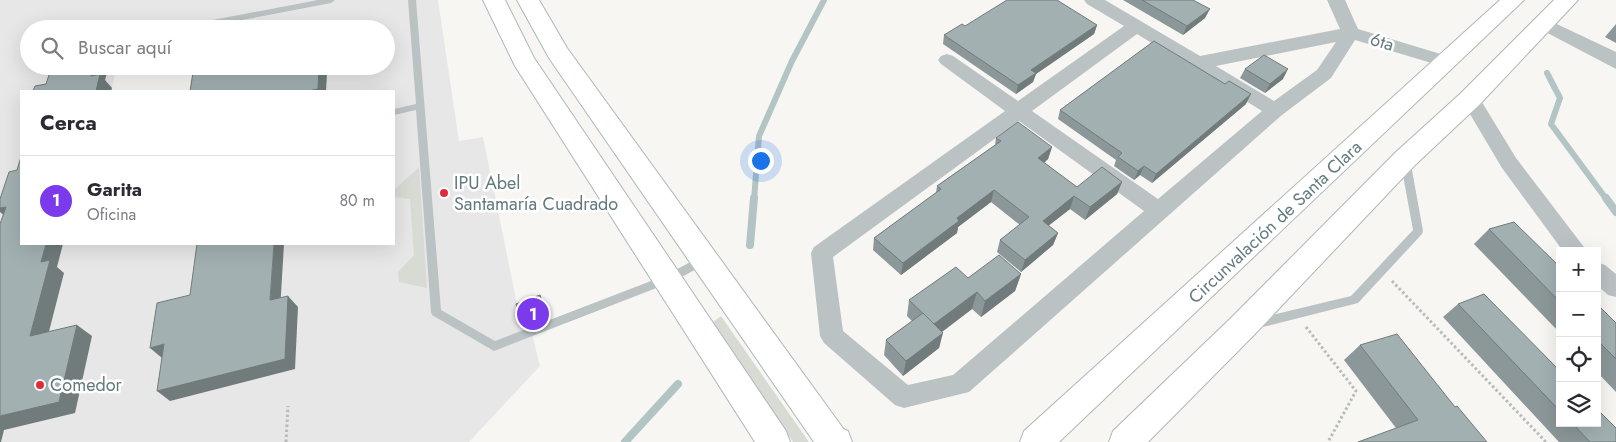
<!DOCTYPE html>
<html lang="es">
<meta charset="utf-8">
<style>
body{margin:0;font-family:Jost,sans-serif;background:#f7f7f7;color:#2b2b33}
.controls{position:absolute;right:15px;bottom:15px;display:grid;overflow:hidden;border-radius:0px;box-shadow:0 5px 20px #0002}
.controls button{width:45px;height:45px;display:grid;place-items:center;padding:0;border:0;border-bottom:1px solid #e1e1e2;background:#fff;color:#2b2b33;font:25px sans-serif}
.you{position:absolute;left:760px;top:160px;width:18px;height:18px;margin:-12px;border:4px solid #fff;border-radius:50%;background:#1a73e8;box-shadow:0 0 0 8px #1a73e833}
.badge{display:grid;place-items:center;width:32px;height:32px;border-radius:50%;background:#7c3aed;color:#fff;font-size:16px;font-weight:700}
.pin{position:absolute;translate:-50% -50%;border:2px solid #fff;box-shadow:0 1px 5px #0006}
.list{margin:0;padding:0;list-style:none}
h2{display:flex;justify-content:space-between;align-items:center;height:65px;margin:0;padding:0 20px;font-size:21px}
h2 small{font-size:16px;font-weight:400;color:#7c7c81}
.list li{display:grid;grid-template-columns:32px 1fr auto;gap:15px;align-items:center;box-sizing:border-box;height:90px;padding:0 20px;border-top:1px solid #e1e1e2}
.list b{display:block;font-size:19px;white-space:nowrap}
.list p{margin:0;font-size:16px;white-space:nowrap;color:#7c7c81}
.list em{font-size:16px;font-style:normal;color:#7c7c81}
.icon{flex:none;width:28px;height:28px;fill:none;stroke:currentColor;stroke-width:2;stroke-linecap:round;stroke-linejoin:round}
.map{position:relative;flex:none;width:1616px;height:442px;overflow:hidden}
.search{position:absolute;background:#fff;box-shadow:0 5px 20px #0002;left:20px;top:20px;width:375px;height:55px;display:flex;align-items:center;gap:12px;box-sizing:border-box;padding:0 18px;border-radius:28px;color:#7c7c81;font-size:19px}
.panel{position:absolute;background:#fff;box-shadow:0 5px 20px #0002;left:20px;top:90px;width:375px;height:155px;border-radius:0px}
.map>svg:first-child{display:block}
</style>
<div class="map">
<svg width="1616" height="442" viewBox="0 0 1616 442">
<rect width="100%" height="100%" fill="#f7f6f3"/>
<path fill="#e7e7e7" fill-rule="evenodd" d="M0,0H438L459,141L483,137L518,309L525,328L530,326L540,366L469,442H0ZM29,29H386V66H205L201,91H394V244H21V91H111L117,66H29Z"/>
<g fill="#d8dbd3">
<polygon points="419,167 427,288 399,282 398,272 414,255 410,199 395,197 394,190"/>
<polygon points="721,316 809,442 793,442 713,322"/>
</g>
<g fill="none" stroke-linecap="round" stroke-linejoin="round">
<g stroke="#b2c4c4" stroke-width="6">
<polyline points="1547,73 1560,98 1551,124 1607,200"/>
<polyline points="754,200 759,136 792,61 824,0"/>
</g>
<g stroke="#b2c4c4" stroke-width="8">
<polyline points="1606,198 1616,212"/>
<polyline points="750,245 754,198"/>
<polyline points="625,442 678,384"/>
</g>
<defs>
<g id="secondary">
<polygon points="483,0 505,0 534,58 786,431 790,442 755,442 515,66"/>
<polygon points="517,0 539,0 567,48 845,431 849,442 814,442 549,58"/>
</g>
<g id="highway">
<polygon points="1500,0 1524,0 1059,442 1020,442 1024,431"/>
<polygon points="1554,0 1578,0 1479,105 1414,166 1253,336 1148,442 1109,442 1113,431 1231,318 1396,152 1461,93"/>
<polygon points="831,424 848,431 852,442 816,442 815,439 819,428"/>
</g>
</defs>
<use href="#secondary" stroke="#adb7b9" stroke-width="2"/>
<use href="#highway" stroke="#afb6b7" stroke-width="2"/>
<g stroke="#b6bbbc" stroke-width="3" stroke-dasharray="2.5 2.5" stroke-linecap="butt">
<polyline points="1392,281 1546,442"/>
<polyline points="1306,327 1356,391 1328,442"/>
<polyline points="286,442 288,406"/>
</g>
<g fill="#bbc2c4" fill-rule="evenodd">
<polygon points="318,0 335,0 331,3 196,29 177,29 181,26"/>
<polygon points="408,0 416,0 441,310 495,341 664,276 700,257 708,257 709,260 708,263 672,282 494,351 432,315 431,312 416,110 394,115 394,109 416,104"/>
<polygon points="1405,155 1410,159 1423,231 1422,234 1358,303 1255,329 1251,327 1250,324 1251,321 1255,319 1351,296 1413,230 1400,159"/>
</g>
<g fill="#bbc2c4" fill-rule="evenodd">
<path d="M1084,0H1105L1200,56L1340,29L1327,0H1345L1358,29L1454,58L1457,62L1454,66L1448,68L1355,40L1331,78L1282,115L969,392L904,408L895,405L824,343L820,336L811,253L814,247L1005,111L941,64L938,60L941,56L947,54L953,56L1018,101L1124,26L1087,4ZM1137,34L1262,111L1158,199L1032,111ZM1336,42L1317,70L1274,101L1216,66ZM1019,121L1144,211L953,375L908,385L843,331L833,257Z"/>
<polygon points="1542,17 1616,52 1616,69 1536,27 1533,23 1536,19"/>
<polygon points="1470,92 1477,94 1516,158 1587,251 1563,251 1502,168 1461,99 1463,94"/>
<polygon points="1597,262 1605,265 1616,274 1616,297 1608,295 1597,285"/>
</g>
<use href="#secondary" fill="#fff" fill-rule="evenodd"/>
<use href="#highway" fill="#fff" fill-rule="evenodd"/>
</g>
<g fill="#8b9798">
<polygon points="1123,0 1193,0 1205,18 1183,35"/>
<polygon points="1616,24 1616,43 1605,37"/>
<polygon points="1097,25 1094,34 1036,74 1033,82 1016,94 943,44 944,35 965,26"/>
<polygon points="1245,69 1283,79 1265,93 1240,78"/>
<polygon points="1246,104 1152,183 1140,175 1134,180 1114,166 1116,160 1058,119 1060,110"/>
<polygon points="996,138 1052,147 1048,159 1044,163 1077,187 1122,182 1117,194 1085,220 1070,209 1048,226 1058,233 1053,245 1021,272 997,252 1000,240 1020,225 991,202 958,227 957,233 901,275 873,250 874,238 936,193 937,186 995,145"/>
<polygon points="1489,229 1560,267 1560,333 1474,244"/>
<polygon points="1021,274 1015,291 981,317 972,309 942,332 939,348 903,376 884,355 886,340 912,321 907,316 909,300 968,278"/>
<polygon points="1458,304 1560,371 1560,423 1597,423 1616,442 1559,442 1443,317"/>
<polygon points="1597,304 1616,323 1616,392 1597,372"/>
<polygon points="1360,345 1455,407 1396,428 1344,360"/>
</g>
<g fill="#717b7c">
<polygon points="1210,9 1205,18 1183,35 1187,26"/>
<polygon points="1097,25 1094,34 1036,74 1033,82 1016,94 1018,85 1031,70"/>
<polygon points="94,66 109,66 105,80 112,88 111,91 96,91 91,76"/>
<polygon points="255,66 264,66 262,86 254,74"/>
<polygon points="319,66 323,66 327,73 326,91 309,91"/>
<polygon points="1288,69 1283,79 1265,93 1270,84"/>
<polygon points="1251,94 1246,104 1152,183 1156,174"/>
<polygon points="1052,147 1048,159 1034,171 1038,158"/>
<polygon points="1144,166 1140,175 1134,180 1138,171"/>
<polygon points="1122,182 1117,194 1085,220 1090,207"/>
<polygon points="994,190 991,202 958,227 957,233 901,275 903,263 957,218"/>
<polygon points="1074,196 1070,209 1039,233 1043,221"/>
<polygon points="6,207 12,222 0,212 0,208"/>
<polygon points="1058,233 1053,245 1021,272 1025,260"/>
<polygon points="46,244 63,244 57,267 64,273 45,347 30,336 41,262"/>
<polygon points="274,244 284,244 280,311 270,300"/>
<polygon points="1021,274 1015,291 981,317 985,301"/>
<polygon points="977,292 972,309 931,340 934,324"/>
<polygon points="540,295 548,318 525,327 523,323"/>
<polygon points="288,296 298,307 295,369 170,401 157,391"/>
<polygon points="77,325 92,336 75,413 4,430 1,442 0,442 0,416"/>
<polygon points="943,333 939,348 903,376 906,361"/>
<polygon points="164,344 162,358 150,348"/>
</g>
<g fill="#a2b0b1" stroke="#717b7c">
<polygon points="1007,0 1057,0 1097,25 1031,70 1036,73 1018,85 944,35 962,24 965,26"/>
<polygon points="1142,0 1193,0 1210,9 1187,26"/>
<polygon points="260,25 259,29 237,29"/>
<polygon points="1154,41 1225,84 1229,81 1251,94 1156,174 1144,166 1138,171 1118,157 1122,153 1060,110"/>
<polygon points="1264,55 1288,69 1270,84 1245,69"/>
<polygon points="52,66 94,66 91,76 100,74 96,91 33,91 35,86 46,84"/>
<polygon points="194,66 255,66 254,74 293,66 319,66 318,89 309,91 190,91"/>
<polygon points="1018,122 1052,147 1038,158 1077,187 1102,167 1122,182 1090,207 1074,196 1043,221 1058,233 1025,260 1000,240 1029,217 994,190 957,218 959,221 903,263 874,238 941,189 937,186 1001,141 996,138"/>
<polygon points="21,157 21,244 46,244 41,262 50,260 30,336 77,325 59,402 0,416 0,224 6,207 0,208 0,199 9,172 17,170"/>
<polygon points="1514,222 1560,267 1560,302 1489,229"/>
<polygon points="197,244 274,244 270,300 288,296 285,359 157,391 164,344 150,348 157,303 190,295"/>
<polygon points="999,255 1021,274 985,301 977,292 934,324 909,300 956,267 968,278"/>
<polygon points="1484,294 1560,371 1560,411 1458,304"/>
<polygon points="540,295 546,314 523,323 516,304"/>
<polygon points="1597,304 1616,323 1616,359 1597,340"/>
<polygon points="923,313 943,333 906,361 886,340"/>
<polygon points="1397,334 1455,407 1457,406 1487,442 1358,442 1418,420 1360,345"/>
<polygon points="1597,409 1616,428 1616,442 1590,442 1572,423 1597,423"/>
</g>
<g fill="#df2b38" stroke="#fff" stroke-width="2">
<circle cx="444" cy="193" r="5"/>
<circle cx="40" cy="385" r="5"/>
</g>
<g text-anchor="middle" stroke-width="5" stroke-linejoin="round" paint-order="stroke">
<g font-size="18" fill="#627a7e" stroke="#fff">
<text transform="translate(1382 42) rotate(17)" y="6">6ta</text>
<text transform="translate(1275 222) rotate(-43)" y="6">Circunvalación de Santa Clara</text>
</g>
<g font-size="18" fill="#627a7e" stroke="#fff" text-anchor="start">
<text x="454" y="189">IPU Abel<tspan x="454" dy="21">Santamaría Cuadrado</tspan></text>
<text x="50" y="391">Comedor</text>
</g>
</g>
</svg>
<div class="controls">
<button>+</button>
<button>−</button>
<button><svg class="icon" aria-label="locate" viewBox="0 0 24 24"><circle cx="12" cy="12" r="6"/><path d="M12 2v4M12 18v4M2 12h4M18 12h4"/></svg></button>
<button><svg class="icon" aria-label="layers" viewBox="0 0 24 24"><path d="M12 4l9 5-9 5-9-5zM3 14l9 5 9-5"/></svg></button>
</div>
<div class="you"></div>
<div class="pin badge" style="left:533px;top:314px">1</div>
<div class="search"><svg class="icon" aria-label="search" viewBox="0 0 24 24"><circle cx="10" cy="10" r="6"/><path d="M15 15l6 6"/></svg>Buscar aquí</div>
<section class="panel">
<h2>Cerca<small></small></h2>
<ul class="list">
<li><span class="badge">1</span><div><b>Garita</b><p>Oficina</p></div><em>80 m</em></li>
</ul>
</section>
</div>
